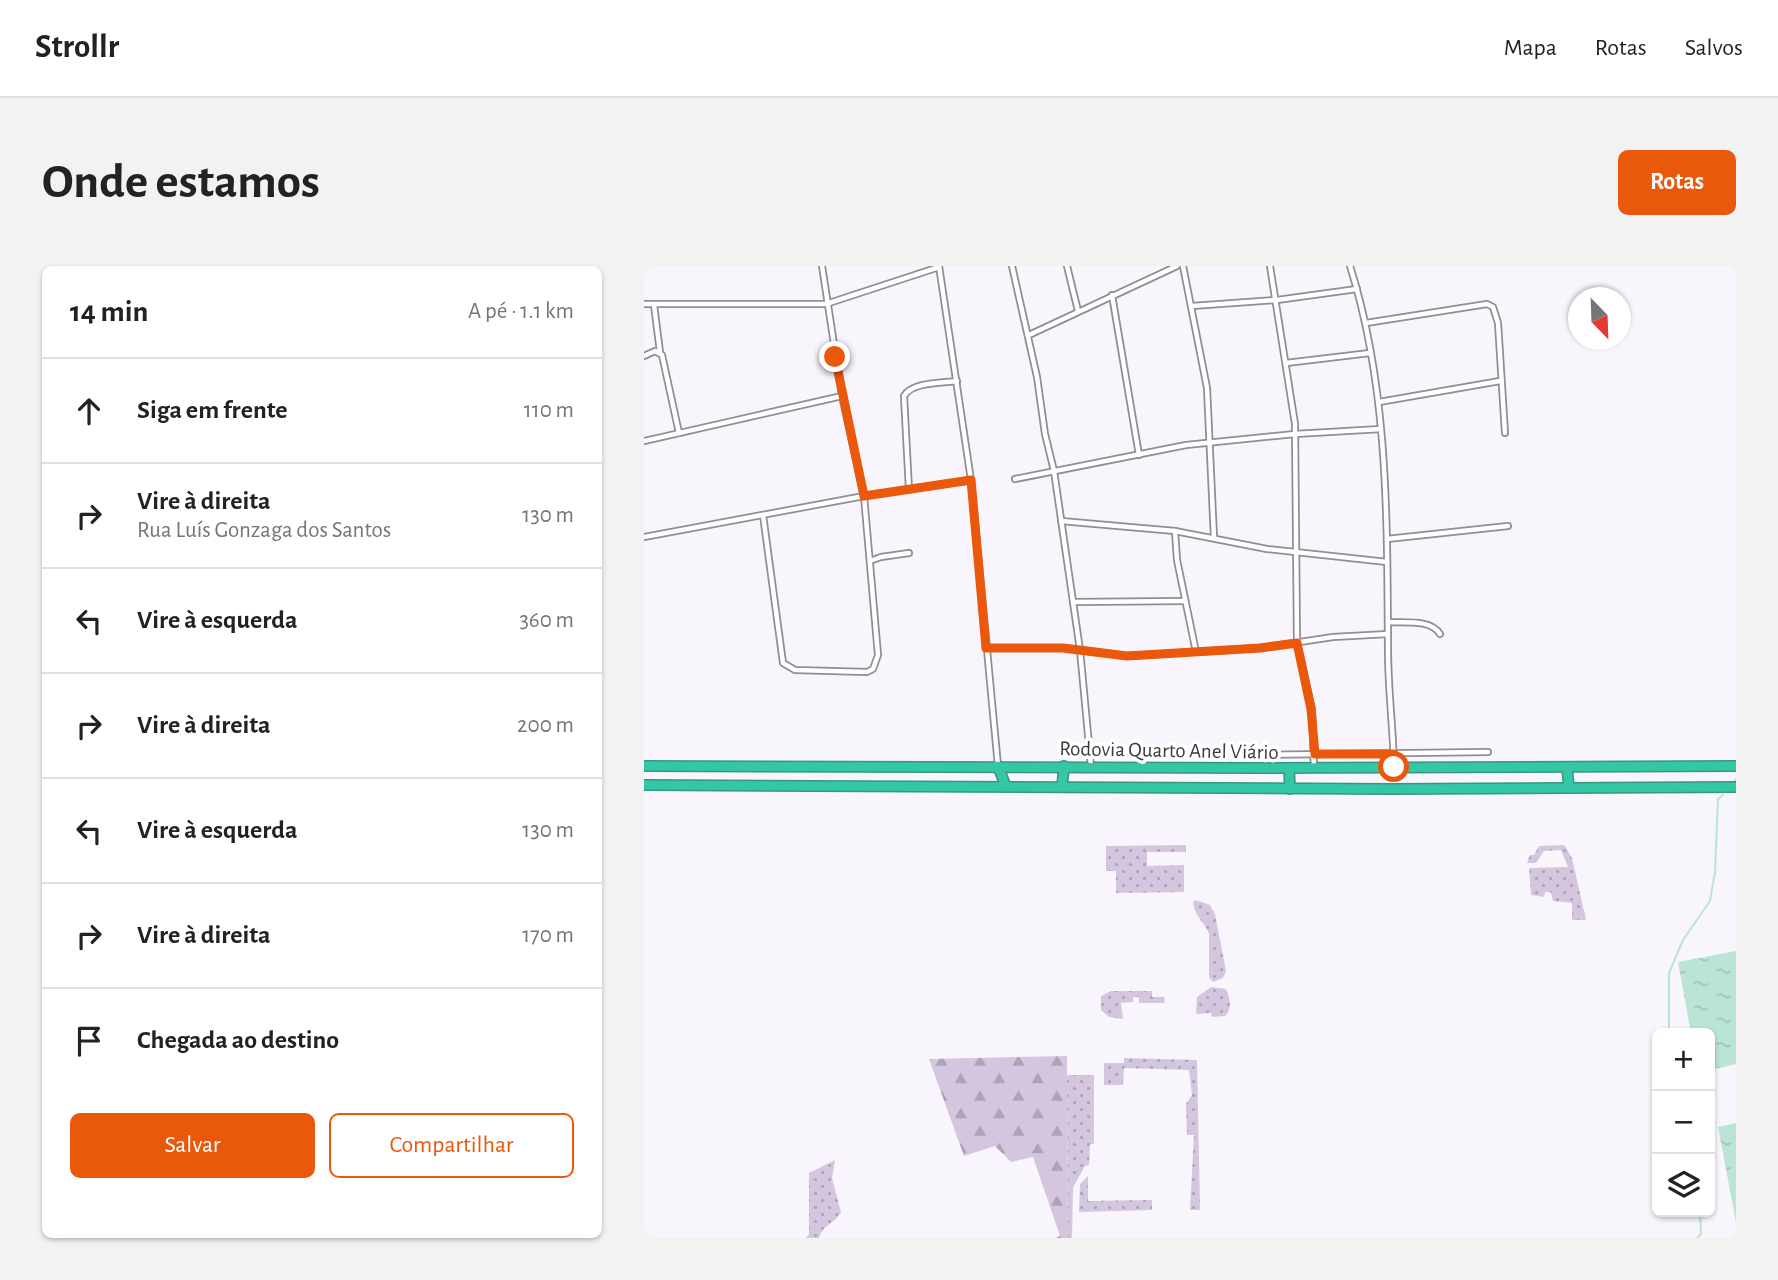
<!DOCTYPE html>
<html lang="pt">
<meta charset="utf-8">
<style>
body{margin:0;font-family:"Alegreya Sans",sans-serif;background:#f2f2f2;color:#222}
.controls{position:absolute;right:21px;bottom:21px;display:grid;overflow:hidden;border-radius:10px;box-shadow:0 2px 5px #0004}
.controls button{width:63px;height:63px;display:grid;place-items:center;padding:0;border:0;border-bottom:2px solid #e0e0e0;background:#fff;color:#222;font:35px sans-serif}
.compass{position:absolute;left:924px;top:21px;width:63px;height:63px;border-radius:50%;background:#fff;box-shadow:0 2px 5px #0004;rotate:157deg}
.stop{position:absolute;width:21px;height:21px;margin:-16px;border:5px solid #ea580c;border-radius:50%;background:#fff}
.stop.end{background:#ea580c;border-color:#fff;box-shadow:0 2px 7px #0008}
.list{margin:0;padding:0;list-style:none}
h2{display:flex;justify-content:space-between;align-items:center;height:91px;margin:0;padding:0 28px;font-size:30px}
h2 small{font-size:23px;font-weight:400;color:#767676}
.list li{display:grid;grid-template-columns:46px 1fr auto;gap:21px;align-items:center;box-sizing:border-box;height:105px;padding:0 28px;border-top:2px solid #e0e0e0}
.list b{display:block;font-size:26px;white-space:nowrap}
.list p{margin:0;font-size:23px;white-space:nowrap;color:#767676}
.list em{font-size:23px;font-style:normal;color:#767676}
.actions{display:flex;gap:14px;padding:21px 28px}
.actions a{flex:1;padding:16px 0;border:2px solid #ea580c;border-radius:10px;text-align:center;font-size:24px;color:#ea580c}
.actions .main{background:#ea580c;color:#fff}
.icon{flex:none;width:38px;height:38px;fill:none;stroke:currentColor;stroke-width:2;stroke-linecap:round;stroke-linejoin:round}
.map{position:relative;flex:none;width:1092px;height:972px;overflow:hidden;border-radius:10px}
header{display:flex;align-items:center;gap:42px;box-sizing:border-box;height:98px;padding:0 35px;background:#fff;border-bottom:2px solid #e0e0e0}
header strong{font-size:33px}
nav{display:flex;gap:38px;margin-inline-start:auto;font-size:24px}
.intro{display:flex;align-items:center;justify-content:space-between;box-sizing:border-box;height:168px;padding:0 42px}
h1{margin:0;font-size:49px}
.button{padding:18px 32px;border-radius:10px;background:#ea580c;color:#fff;font-size:24px;font-weight:700}
main{display:flex;gap:42px;padding:0 42px}
aside{flex:1;background:#fff;border-radius:10px;box-shadow:0 2px 5px #0004}
.map>svg:first-child{display:block}
</style>
<header>
<strong>Strollr</strong>
<nav><a>Mapa</a><a>Rotas</a><a>Salvos</a></nav>
</header>
<div class="intro"><h1>Onde estamos</h1><a class="button">Rotas</a></div>
<main>
<aside>
<h2>14 min<small>A pé · 1.1 km</small></h2>
<ul class="list">
<li><svg class="icon" aria-label="ahead" viewBox="0 0 24 24"><path d="M12 20V5M6 11l6-6 6 6"/></svg><div><b>Siga em frente</b></div><em>110 m</em></li>
<li><svg class="icon" aria-label="right" viewBox="0 0 24 24"><path d="M7 20v-9h11M14 6l5 5-5 5"/></svg><div><b>Vire à direita</b><p>Rua Luís Gonzaga dos Santos</p></div><em>130 m</em></li>
<li><svg class="icon" aria-label="left" viewBox="0 0 24 24"><path d="M17 20v-9H6M10 6l-5 5 5 5"/></svg><div><b>Vire à esquerda</b></div><em>360 m</em></li>
<li><svg class="icon" aria-label="right" viewBox="0 0 24 24"><path d="M7 20v-9h11M14 6l5 5-5 5"/></svg><div><b>Vire à direita</b></div><em>200 m</em></li>
<li><svg class="icon" aria-label="left" viewBox="0 0 24 24"><path d="M17 20v-9H6M10 6l-5 5 5 5"/></svg><div><b>Vire à esquerda</b></div><em>130 m</em></li>
<li><svg class="icon" aria-label="right" viewBox="0 0 24 24"><path d="M7 20v-9h11M14 6l5 5-5 5"/></svg><div><b>Vire à direita</b></div><em>170 m</em></li>
<li><svg class="icon" aria-label="arrive" viewBox="0 0 24 24"><path d="M6 21V4h12l-3 4 3 4H6"/></svg><div><b>Chegada ao destino</b></div></li>
</ul>
<div class="actions"><a class="main">Salvar</a><a>Compartilhar</a></div>
</aside>
<div class="map">
<svg width="1092" height="972" viewBox="0 0 1092 972">
<defs>
<pattern id="grass-dots" width="8" height="8" patternUnits="userSpaceOnUse" patternTransform="scale(1.75)"><rect width="8" height="8" fill="#d4c6df"/><path d="M2 2h.1M6 6h.1" fill="none" stroke="#ada2b6" stroke-width="1.8" stroke-linecap="round"/></pattern>
<pattern id="forest-firs" width="22" height="20" patternUnits="userSpaceOnUse" patternTransform="scale(1.75)"><rect width="22" height="20" fill="#d4c6df"/><path d="M5 1l3.5 6h-7zM16 11l3.5 6h-7z" fill="#ada2b6"/></pattern>
<pattern id="water-ripples" width="26" height="14" patternUnits="userSpaceOnUse" patternTransform="scale(1.75)"><rect width="26" height="14" fill="#b9e4d6"/><path d="M2 4q2-2 4 0t4 0M15 11q2-2 4 0t4 0" fill="none" stroke="#a0c4b9"/></pattern>
</defs>
<rect width="100%" height="100%" fill="#f9f5fc"/>
<g fill="url(#grass-dots)">
<polygon points="542,579 542,586 503,586 503,600 540,599 540,626 472,627 472,605 462,605 462,580"/>
<polygon points="920,579 928,592 942,654 928,654 928,637 909,635 907,626 901,626 900,631 887,629 885,602 924,601 917,584 900,585 892,597 883,597 886,589 890,589 895,580"/>
<path d="M552,634L566,639L571,648L582,705L579,712L569,716L565,711V668C561,656 550,650 549,636Z"/>
<path d="M567,721L582,723C586,732 589,743 581,750L568,751L567,747L552,748L553,731Z"/>
<polygon points="467,725 508,725 508,731 520,731 521,737 495,737 495,731 489,731 489,736 477,737 479,753 465,751 457,744 457,730"/>
<polygon points="480,792 553,794 556,944 546,944 550,869 543,869 542,838 548,829 545,804 480,802 479,819 460,819 460,797 480,797"/>
<polygon points="423,809 450,809 450,878 446,878 445,899 441,900 429,921 428,972 424,972"/>
<path d="M191,894L188,912L197,946C191,958 179,958 175,972H162L165,968V907Z"/>
<polygon points="444,910 444,935 508,934 508,944 435,946 436,918"/>
</g>
<polygon fill="url(#forest-firs)" points="423,790 424,972 412,972 416,970 389,891 367,896 351,880 320,890 285,793"/>
<g fill="url(#water-ripples)">
<polygon points="1092,685 1092,798 1066,804 1066,767 1047,767 1034,696"/>
<polygon points="1092,857 1092,956 1074,861"/>
</g>
<g fill="none" stroke-linecap="round" stroke-linejoin="round">
<g stroke="#b9e4d6" stroke-width="2">
<polyline points="1091,515 1092,513"/>
<polyline points="1025,767 1025,707 1039,674 1066,635 1071,606 1074,533 1079,529"/>
<polyline points="1053,972 1057,968 1056,946"/>
</g>
<defs>
<g id="street">
<polyline points="295,0 327,214 354,500"/>
<polyline points="368,0 393,111 401,168 410,205 436,384 447,500"/>
<polyline points="423,0 434,45"/>
<polyline points="539,0 563,122 570,272"/>
<polyline points="626,0 651,158 653,377 668,443 670,502"/>
<path d="M706,0C745,123 743,256 744,384C744,423 749,461 750,500"/>
<polyline points="468,29 495,189"/>
<polyline points="0,38 182,38 295,1"/>
<polyline points="10,39 16,86"/>
<polyline points="548,40 633,34 713,23"/>
<polyline points="722,57 843,38 849,41 854,57 861,167"/>
<polyline points="385,69 533,0"/>
<polyline points="0,90 11,85 18,89 35,167"/>
<polyline points="642,97 726,87"/>
<polyline points="735,136 856,115"/>
<polyline points="0,175 198,130"/>
<polyline points="371,213 542,179 651,168 737,163"/>
<path d="M265,224L260,130C268,116 297,117 313,115"/>
<polyline points="119,249 139,397 151,404 223,406 229,403 234,389 220,230 198,130 178,0"/>
<polyline points="417,255 531,265 623,283 743,296"/>
<polyline points="531,265 533,294 552,386"/>
<polyline points="0,271 220,230 327,214"/>
<polyline points="743,273 864,260"/>
<polyline points="226,295 237,291 265,287"/>
<polyline points="429,336 541,335"/>
<path d="M745,356C761,357 787,353 796,368"/>
<polyline points="342,382 419,382 483,390 616,382 689,371 744,368"/>
<polyline points="604,489 844,486"/>
</g>
<g id="highway">
<polyline points="0,500 616,502 1092,500"/>
<polyline points="354,500 362,521"/>
<polyline points="923,501 925,522"/>
<polyline points="645,502 646,523"/>
<polyline points="0,519 747,523 1092,521"/>
<polyline points="418,521 420,500"/>
</g>
</defs>
<use href="#street" stroke="#918d94" stroke-width="8"/>
<use href="#highway" stroke="#379681" stroke-width="12"/>
<use href="#street" stroke="#fff" stroke-width="4.5"/>
<use href="#highway" stroke="#34c7a5" stroke-width="9"/>
</g>
<g fill="none" stroke-linecap="round" stroke-linejoin="round">
<polyline stroke="#ea580c" stroke-width="9" points="191,91 220,230 327,214 342,382 419,382 483,390 616,382 653,377 667,443 671,488 750,488 750,501"/>
</g>
<g text-anchor="middle" stroke-width="7" stroke-linejoin="round" paint-order="stroke">
<g font-size="21" fill="#3c3a3d" stroke="#fff">
<text transform="translate(525 484) rotate(1)" y="7">Rodovia Quarto Anel Viário</text>
</g>
</g>
</svg>
<div class="controls">
<button>+</button>
<button>−</button>
<button><svg class="icon" aria-label="layers" viewBox="0 0 24 24"><path d="M12 4l9 5-9 5-9-5zM3 14l9 5 9-5"/></svg></button>
</div>
<svg class="compass" viewBox="-18 -18 36 36"><path d="M0-13l5 13h-10z" fill="#e53935"/><path d="M0 13l5-13h-10z" fill="#767676"/></svg>
<div class="stop" style="left:750px;top:501px"></div>
<div class="stop end" style="left:191px;top:91px"></div>
</div>
</main>
